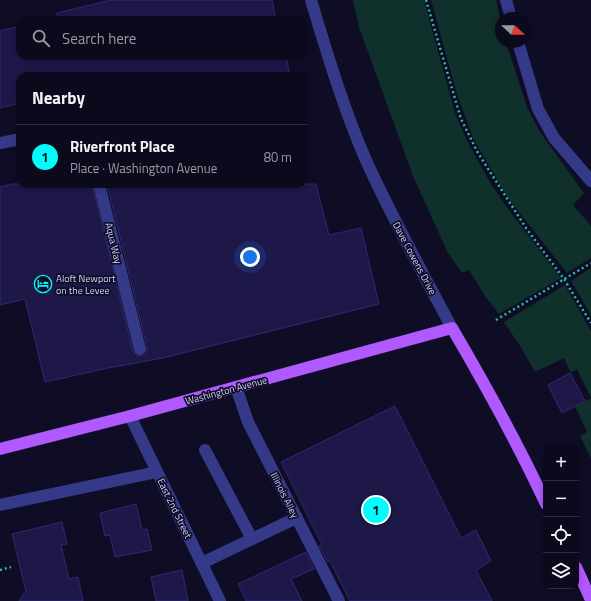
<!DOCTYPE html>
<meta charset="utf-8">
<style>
body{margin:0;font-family:"Titillium Web",sans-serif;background:#191829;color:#f1f3f6}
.controls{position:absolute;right:12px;bottom:12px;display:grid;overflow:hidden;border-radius:8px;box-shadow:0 2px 6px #0003}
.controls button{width:36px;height:36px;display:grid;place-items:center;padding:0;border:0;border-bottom:1px solid #2b2b3b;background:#0b0a1c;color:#f1f3f6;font:20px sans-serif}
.compass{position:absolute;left:495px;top:12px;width:36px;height:36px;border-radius:50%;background:#0b0a1c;box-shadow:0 2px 6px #0003;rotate:112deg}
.you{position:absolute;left:250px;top:257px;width:14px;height:14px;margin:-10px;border:3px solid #fff;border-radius:50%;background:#1a73e8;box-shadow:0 0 0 6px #1a73e833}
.badge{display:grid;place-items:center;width:26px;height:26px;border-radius:50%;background:#00fdfc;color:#111;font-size:13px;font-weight:700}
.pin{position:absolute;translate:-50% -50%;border:2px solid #fff;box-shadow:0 1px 4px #0006}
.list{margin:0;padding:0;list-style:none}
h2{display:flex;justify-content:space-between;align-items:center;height:52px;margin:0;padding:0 16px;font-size:17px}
h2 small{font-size:13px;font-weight:400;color:#9a9aa3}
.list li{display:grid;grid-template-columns:26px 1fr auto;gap:12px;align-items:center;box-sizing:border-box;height:64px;padding:0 16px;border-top:1px solid #2b2b3b}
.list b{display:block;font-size:15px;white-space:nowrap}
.list p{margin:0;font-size:13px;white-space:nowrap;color:#9a9aa3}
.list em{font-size:13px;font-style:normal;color:#9a9aa3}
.icon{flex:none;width:22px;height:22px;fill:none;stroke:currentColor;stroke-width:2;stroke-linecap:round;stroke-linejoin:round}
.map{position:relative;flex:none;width:591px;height:601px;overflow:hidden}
.search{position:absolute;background:#0b0a1c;box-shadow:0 2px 6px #0003;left:16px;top:16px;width:292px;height:44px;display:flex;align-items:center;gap:10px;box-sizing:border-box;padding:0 14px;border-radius:12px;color:#9a9aa3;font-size:15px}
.panel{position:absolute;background:#0b0a1c;box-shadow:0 2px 6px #0003;left:16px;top:72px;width:292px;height:116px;border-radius:12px}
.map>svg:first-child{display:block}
</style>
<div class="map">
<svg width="591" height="601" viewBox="0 0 591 601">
<rect width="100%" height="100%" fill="#0f0d26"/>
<g fill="#10302c">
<polygon points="353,0 424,0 455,113 467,141 491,184 508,209 561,278 499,314 485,296 469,270 462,273 447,251 413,176 359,27"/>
<polygon points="431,0 496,0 501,22 501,42 506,42 527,107 540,132 584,193 573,205 591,226 591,258 567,273 508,198 473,138 456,91"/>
<polygon points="591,268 591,315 571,281"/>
<polygon points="565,285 591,331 591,398 577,369 571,373 564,358 535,372 522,349 504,322"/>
<polygon points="591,399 591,458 580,436 587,432 575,406"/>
</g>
<g fill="#1d1848" stroke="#302875">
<polygon points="111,0 272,0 276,20 58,20 57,13"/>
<polygon points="20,26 20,56 286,56 290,76 20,76 20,103 0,108 0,31"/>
<polygon points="12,184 92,184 133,351 138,356 145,355 147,351 147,347 107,184 316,184 329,235 361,228 379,304 163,358 108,368 45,382 25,299 0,305 0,187"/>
<polygon points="570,373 585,401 562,413 548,385"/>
<polygon points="395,406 461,538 476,530 491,561 476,570 492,601 350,601 330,561 328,562 319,546 322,545 281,462"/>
<polygon points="136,504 142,530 147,529 152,550 115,557 110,535 105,536 100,513"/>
<polygon points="62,522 67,544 61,545 69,579 78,577 83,601 19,601 26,591 12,534"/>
<polygon points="306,552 314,569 291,579 302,601 246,601 238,584"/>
<polygon points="182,570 188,601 156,601 151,577"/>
</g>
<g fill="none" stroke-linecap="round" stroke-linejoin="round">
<g stroke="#27bea5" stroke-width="2.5" stroke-dasharray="2 3" stroke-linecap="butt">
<polyline points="426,0 461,119 478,153 526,228 564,279 591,323"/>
<polyline points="496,320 591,263"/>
<polyline points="0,570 11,567"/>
</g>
<g stroke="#353a88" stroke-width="12">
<path d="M311,0C327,53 343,107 365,158C391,216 422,272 452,328"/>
<polyline points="506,0 511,18"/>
<polyline points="518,42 538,109 554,138 591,181"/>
<polyline points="0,143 20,139"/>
<polyline points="99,184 140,349"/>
<polyline points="236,387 248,422 339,601"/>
<polyline points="130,416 220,601"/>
<polyline points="205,450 252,539"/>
<polyline points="0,505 157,472"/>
<polyline points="202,563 296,518"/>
</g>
<g stroke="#b059ff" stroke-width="12">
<path d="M0,449L130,416L452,328C486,386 518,444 546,504"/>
<polyline points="576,567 591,600"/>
</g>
</g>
<defs>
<symbol id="hotel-ring" viewBox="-11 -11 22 22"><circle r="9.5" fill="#0f0d26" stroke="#00fdfc" stroke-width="1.5"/><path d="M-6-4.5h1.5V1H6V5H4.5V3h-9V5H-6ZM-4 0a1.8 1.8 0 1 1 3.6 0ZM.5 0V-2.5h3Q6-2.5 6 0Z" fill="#00fdfc"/></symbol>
</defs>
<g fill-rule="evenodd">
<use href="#hotel-ring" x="33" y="274" width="20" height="20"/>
</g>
<g text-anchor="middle" stroke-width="3.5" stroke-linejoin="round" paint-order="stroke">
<g font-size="10" fill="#d2d2ff" stroke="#0f0d26">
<text transform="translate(114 243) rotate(76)" y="4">Aqua Way</text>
<text transform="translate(415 258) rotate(62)" y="4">Dave Cowens Drive</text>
<text transform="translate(226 390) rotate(-15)" y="4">Washington Avenue</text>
<text transform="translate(285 495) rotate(63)" y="4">Illinois Alley</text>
<text transform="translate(175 508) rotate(64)" y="4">East 2nd Street</text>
</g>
<g font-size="10" fill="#d2d2ff" stroke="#0f0d26" text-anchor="start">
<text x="56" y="282">Aloft Newport<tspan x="56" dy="12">on the Levee</tspan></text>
</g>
</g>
</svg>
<div class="controls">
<button>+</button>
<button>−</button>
<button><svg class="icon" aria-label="locate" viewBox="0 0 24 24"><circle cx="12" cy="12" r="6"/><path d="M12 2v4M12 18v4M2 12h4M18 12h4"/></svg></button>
<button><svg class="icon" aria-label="layers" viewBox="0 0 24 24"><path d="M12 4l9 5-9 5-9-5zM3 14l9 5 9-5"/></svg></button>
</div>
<svg class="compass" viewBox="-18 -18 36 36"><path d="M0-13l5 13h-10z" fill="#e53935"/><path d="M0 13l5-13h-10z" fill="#9a9aa3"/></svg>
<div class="you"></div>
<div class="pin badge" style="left:376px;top:510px">1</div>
<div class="search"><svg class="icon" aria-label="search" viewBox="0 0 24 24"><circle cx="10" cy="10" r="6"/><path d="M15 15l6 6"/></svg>Search here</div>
<section class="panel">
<h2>Nearby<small></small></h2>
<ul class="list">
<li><span class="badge">1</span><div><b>Riverfront Place</b><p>Place · Washington Avenue</p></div><em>80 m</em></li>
</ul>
</section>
</div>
